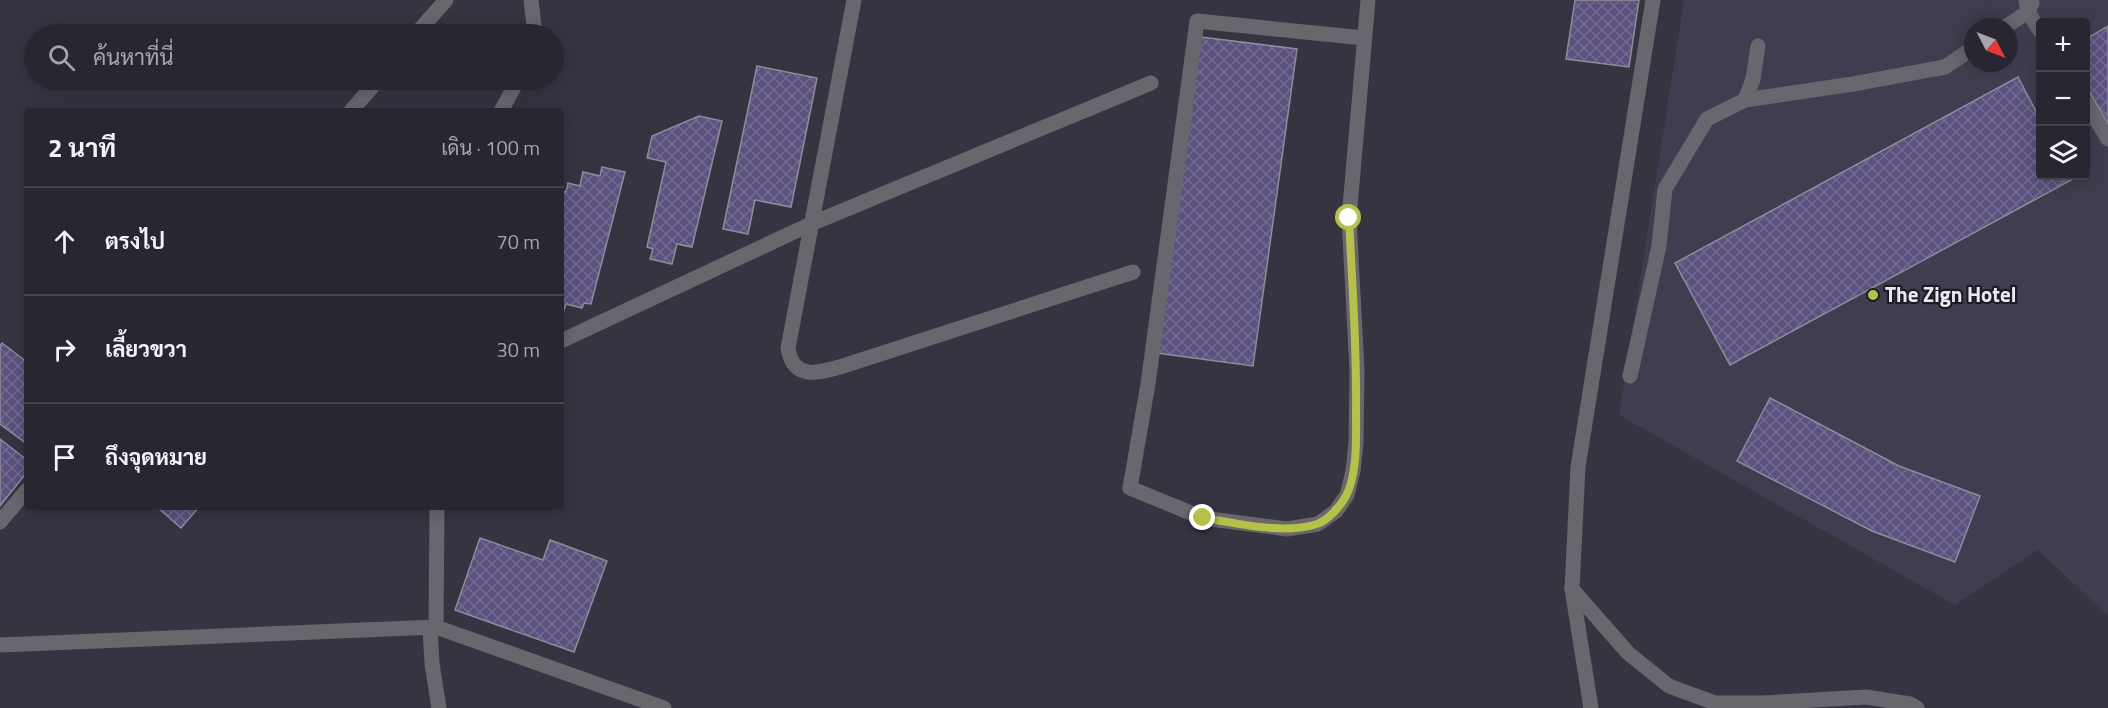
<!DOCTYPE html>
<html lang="th">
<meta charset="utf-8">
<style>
body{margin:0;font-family:"Titillium Web",Sarabun,sans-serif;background:#34333d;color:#f1f3f6}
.controls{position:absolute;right:18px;top:18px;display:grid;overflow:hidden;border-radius:6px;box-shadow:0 3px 15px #0003}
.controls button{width:54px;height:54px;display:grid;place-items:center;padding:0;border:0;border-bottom:2px solid #44444d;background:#282731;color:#f1f3f6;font:30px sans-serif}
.compass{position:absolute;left:1964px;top:18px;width:54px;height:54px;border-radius:50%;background:#282731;box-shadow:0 3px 15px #0003;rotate:132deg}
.stop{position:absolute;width:18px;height:18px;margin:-14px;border:4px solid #b6c148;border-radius:50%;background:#fff}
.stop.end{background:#b6c148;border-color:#fff;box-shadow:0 2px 6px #0008}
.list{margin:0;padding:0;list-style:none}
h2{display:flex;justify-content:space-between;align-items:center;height:78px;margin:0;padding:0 24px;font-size:26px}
h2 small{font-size:20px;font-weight:400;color:#a5a5ab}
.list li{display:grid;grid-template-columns:39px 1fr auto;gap:18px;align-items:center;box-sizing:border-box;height:108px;padding:0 24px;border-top:2px solid #44444d}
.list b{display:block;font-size:22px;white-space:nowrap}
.list em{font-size:20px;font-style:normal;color:#a5a5ab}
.icon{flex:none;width:33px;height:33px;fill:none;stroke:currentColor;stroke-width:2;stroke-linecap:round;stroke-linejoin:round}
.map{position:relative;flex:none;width:2108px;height:708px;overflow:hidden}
.search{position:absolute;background:#282731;box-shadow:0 3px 15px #0003;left:24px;top:24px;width:540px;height:66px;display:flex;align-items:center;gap:15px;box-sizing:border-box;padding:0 21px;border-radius:33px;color:#a5a5ab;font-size:22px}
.panel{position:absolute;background:#282731;box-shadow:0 3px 15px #0003;left:24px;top:108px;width:540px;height:402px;border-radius:6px}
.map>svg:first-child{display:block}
</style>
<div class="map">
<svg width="2108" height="708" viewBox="0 0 2108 708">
<defs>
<pattern id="building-cross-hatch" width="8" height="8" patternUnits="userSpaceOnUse" patternTransform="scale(1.5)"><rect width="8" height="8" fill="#5b517e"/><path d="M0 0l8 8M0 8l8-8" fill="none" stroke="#736a91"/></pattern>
</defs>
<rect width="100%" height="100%" fill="#363441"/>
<path fill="#403d50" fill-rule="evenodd" d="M1684,0H2108V616L2038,550L1955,605L1619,415ZM2040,22H2086V176H2040ZM1973,27H2009V63H1973Z"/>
<g fill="url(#building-cross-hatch)" stroke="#8e8b9b" stroke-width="1.5">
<polygon points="1575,0 1639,0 1629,67 1566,59"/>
<polygon points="2108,26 2108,124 2086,86 2086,39"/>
<polygon points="1201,37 1297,49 1253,366 1157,353"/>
<polygon points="757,66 817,78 791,207 755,200 748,234 723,229"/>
<polygon points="2018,77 2040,119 2040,176 2071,176 2073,179 1730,365 1675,263"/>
<polygon points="699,116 722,121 692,247 677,244 672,264 650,259 653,249 647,247 666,162 647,158 652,136"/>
<polygon points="602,167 625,172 591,304 584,303 582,308 566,304 561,319 561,191 566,192 568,183 580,186 583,172 600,176"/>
<polygon points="2,343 27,362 27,444 0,424 0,346"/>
<polygon points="1770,398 1899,466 1980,496 1955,562 1872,531 1737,461"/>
<polygon points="0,439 27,460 27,472 0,506"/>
<polygon points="157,507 199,507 181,528"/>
<polygon points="480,538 543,560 550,540 607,561 574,652 455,610"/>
</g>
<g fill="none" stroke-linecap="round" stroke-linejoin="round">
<g stroke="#68676d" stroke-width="15">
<path d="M854,0L788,348C793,381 819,373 843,366L1133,272"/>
<polyline points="2032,3 2028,12 2040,31"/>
<polyline points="2005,27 2028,12 2026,0"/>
<polyline points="1364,38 1197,21 1148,384 1130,488 1203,518 1287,529 1318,524 1336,511 1347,495 1353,471 1356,443 1357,370 1349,218 1368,0"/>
<polyline points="1745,100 1753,79 1758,46"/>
<polyline points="2086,103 2108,139"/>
<polyline points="561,341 813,223 1151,83"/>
<polyline points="1630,376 1659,246 1665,189 1707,119 1745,100 1853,84 1945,67 1973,48"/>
<polyline points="1572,589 1628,653 1669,686 1715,703 1763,703 1866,697 1910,704 1917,708"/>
<polyline points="1572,589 1591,708"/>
<polyline points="430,628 432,664 439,708"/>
</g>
<g stroke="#68676d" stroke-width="15">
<polyline points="531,0 535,34"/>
<polyline points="416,34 446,0"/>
<polyline points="351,111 378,80"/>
<polyline points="501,111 518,80"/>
<polyline points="0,522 27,490"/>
<polyline points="1572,589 1578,467 1653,0"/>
<polyline points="436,627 437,507"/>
<polyline points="0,645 436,627 664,708"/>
</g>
</g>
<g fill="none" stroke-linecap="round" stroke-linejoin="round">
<path stroke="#b6c148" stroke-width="8" d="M1203,518C1237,523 1283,535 1317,524C1328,520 1340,507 1346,496C1358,473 1356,436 1356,411C1357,346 1352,282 1349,218"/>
</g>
<circle fill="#b6c148" stroke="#1d1c22" stroke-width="2" cx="1873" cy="295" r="6"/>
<g text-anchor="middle" stroke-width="4.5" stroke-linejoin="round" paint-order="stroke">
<g font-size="21" font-weight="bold" fill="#eae9f1" stroke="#1d1c22" text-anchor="start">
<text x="1885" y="302">The Zign Hotel</text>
</g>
</g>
</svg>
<div class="controls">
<button>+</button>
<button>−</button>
<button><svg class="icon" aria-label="layers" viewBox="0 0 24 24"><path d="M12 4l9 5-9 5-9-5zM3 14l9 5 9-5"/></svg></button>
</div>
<svg class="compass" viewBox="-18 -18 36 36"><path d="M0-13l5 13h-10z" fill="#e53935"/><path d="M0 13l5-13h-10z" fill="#a5a5ab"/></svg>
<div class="stop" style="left:1349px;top:218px"></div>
<div class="stop end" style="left:1203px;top:518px"></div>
<div class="search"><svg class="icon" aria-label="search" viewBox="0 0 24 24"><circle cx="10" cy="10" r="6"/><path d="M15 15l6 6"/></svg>ค้นหาที่นี่</div>
<section class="panel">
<h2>2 นาที<small>เดิน · 100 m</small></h2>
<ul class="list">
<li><svg class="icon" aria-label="ahead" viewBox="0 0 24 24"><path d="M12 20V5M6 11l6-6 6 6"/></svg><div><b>ตรงไป</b></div><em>70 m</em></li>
<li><svg class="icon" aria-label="right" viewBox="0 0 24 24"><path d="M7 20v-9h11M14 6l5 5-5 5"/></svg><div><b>เลี้ยวขวา</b></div><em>30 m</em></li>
<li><svg class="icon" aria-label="arrive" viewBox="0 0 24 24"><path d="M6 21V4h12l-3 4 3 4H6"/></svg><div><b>ถึงจุดหมาย</b></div></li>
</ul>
</section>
</div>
